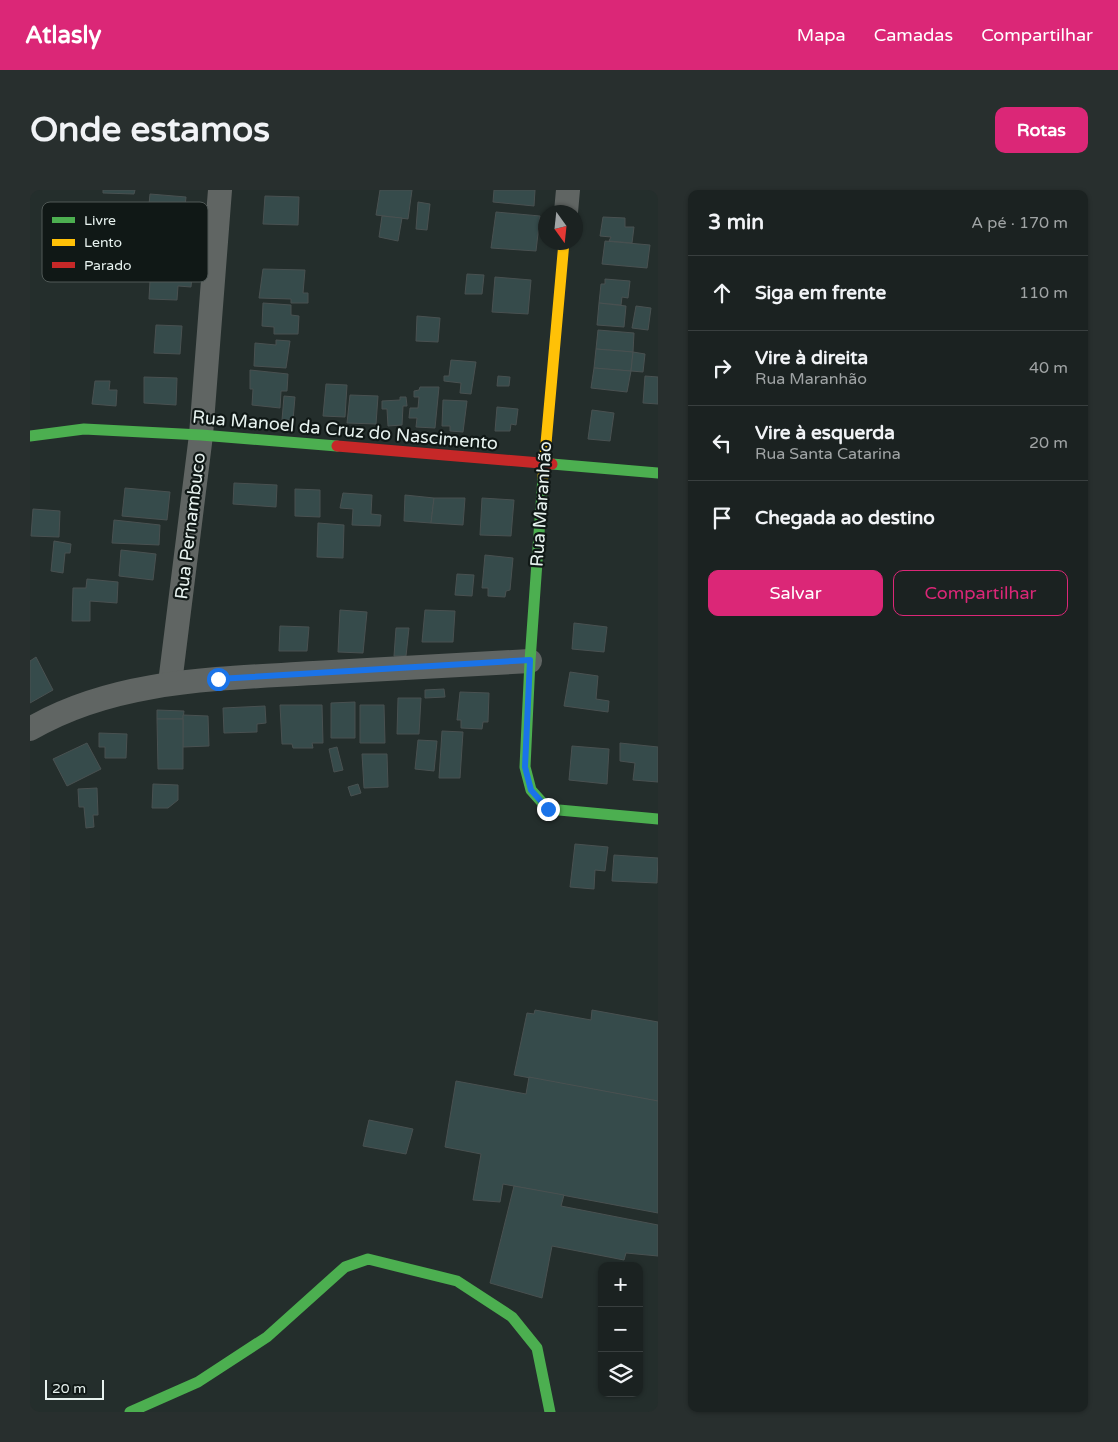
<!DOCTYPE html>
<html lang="pt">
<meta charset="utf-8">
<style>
body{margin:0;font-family:"Varela Round",sans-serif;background:#282f2e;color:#f1f3f6}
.controls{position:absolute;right:15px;bottom:15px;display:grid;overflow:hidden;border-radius:10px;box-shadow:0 1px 4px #0004}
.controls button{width:45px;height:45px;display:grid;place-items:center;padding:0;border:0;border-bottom:1px solid #393f3f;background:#1b2221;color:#f1f3f6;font:25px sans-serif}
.compass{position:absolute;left:508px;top:15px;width:45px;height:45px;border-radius:50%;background:#1b2221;box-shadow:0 1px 4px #0004;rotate:165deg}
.scale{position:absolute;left:15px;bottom:12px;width:59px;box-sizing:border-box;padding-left:5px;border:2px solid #e7f2ef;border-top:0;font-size:14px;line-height:18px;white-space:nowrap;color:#e7f2ef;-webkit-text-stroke:4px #101816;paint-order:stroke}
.stop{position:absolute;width:15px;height:15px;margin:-11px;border:4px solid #1a73e8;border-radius:50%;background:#fff}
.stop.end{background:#1a73e8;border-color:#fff;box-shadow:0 1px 5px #0008}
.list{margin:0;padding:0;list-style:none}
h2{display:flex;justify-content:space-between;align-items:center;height:65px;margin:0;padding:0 20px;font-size:21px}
h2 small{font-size:16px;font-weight:400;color:#a0a4a5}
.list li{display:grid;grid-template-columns:32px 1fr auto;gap:15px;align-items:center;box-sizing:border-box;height:75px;padding:0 20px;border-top:1px solid #393f3f}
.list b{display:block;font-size:19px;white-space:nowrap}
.list p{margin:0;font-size:16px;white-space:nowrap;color:#a0a4a5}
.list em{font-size:16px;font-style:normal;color:#a0a4a5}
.actions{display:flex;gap:10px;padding:15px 20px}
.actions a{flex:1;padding:11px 0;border:1px solid #db2777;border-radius:10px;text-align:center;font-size:18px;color:#db2777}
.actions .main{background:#db2777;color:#fff}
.icon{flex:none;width:28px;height:28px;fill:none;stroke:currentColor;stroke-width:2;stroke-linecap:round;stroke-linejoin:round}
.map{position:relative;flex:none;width:628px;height:1222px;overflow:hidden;border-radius:10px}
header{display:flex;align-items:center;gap:30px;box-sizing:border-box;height:70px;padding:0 25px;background:#db2777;color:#fff}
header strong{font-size:24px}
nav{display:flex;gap:28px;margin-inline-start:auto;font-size:18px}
.intro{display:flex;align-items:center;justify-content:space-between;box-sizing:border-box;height:120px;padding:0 30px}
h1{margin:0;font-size:35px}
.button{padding:12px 22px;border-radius:10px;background:#db2777;color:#fff;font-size:18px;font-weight:700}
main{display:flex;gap:30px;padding:0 30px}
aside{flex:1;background:#1b2221;border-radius:10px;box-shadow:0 1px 4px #0004}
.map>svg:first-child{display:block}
</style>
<header>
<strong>Atlasly</strong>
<nav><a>Mapa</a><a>Camadas</a><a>Compartilhar</a></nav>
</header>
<div class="intro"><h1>Onde estamos</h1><a class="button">Rotas</a></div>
<main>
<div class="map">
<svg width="628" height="1222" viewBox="0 0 628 1222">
<rect width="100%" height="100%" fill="#242e2c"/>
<g fill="#364b4b" stroke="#495151">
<polygon points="73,0 105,0 104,4 73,3"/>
<polygon points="350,0 382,0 378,29 346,25"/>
<polygon points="464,0 505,0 504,16 463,12"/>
<polygon points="120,4 156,7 153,36 117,35"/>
<polygon points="235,6 269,7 268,35 233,34"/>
<polygon points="388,12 400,14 397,40 386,39"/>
<polygon points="466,22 510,26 506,61 461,58"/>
<polygon points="352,26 372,28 368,51 349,47"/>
<polygon points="573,27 595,28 595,37 604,37 602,53 579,51 581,47 570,46"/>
<polygon points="575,51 620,55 617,78 572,74"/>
<polygon points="121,73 163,75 161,97 148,96 147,110 119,109"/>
<polygon points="233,79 275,80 273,103 278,103 278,113 261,113 261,109 229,108"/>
<polygon points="437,84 454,85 452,104 435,104"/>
<polygon points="465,87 501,90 498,124 462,122"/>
<polygon points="575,89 600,91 598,108 592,107 591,115 569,113 571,94 575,94"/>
<polygon points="233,113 261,115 261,125 269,126 268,144 244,144 244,137 232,136"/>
<polygon points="569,113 596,116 594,137 567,135"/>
<polygon points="606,116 621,118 618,140 602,138"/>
<polygon points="387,126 410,128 408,152 386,151"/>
<polygon points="126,135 152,136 150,164 124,163"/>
<polygon points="568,140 604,143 603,162 566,159"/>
<polygon points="246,150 260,151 256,178 224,176 225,153 246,155"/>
<polygon points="566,159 603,162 601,181 564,178"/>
<polygon points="603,162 615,164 613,182 601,181"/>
<polygon points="421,170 446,172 441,204 430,203 431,193 414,191 414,186 419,186"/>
<polygon points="564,178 601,181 597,202 561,198"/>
<polygon points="220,180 258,184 257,201 251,201 250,218 222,215 223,199 220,199"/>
<polygon points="468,186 480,187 479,196 467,196"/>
<polygon points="615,186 628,187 628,214 613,213"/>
<polygon points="114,187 147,188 146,215 114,213"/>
<polygon points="65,191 80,191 79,200 87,200 86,216 62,214"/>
<polygon points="296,194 317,195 315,227 293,226"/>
<polygon points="390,197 409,197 405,238 386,237 387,228 379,228 380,218 388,218 389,207 384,207 384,201 389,200"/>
<polygon points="320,205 348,206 346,234 317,233"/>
<polygon points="254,206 265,207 263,230 252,230"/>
<polygon points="370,207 376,207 377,216 373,216 372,235 358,236 357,219 352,219 352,211 370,210"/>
<polygon points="413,210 437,211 433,242 420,241 420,236 412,236"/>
<polygon points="467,217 488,219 486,235 481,234 480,241 465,241"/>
<polygon points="562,220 584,223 580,251 558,249"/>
<polygon points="204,293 247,295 246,317 203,314"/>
<polygon points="95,298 140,302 137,330 92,326"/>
<polygon points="265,299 290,300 290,327 265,326"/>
<polygon points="313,303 342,305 341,324 351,325 350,336 322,335 323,319 310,318"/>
<polygon points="375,305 404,308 401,333 374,331"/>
<polygon points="404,308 435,308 433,335 401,333"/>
<polygon points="452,308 484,310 481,346 450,345"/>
<polygon points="3,319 30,321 29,347 1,346"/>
<polygon points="84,330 130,335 129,355 82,353"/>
<polygon points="288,333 314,335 313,368 287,367"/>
<polygon points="24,351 41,354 40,363 35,363 33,383 21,381"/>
<polygon points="91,360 126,364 123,390 89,386"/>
<polygon points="455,365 483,368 480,400 476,401 475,407 458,406 458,398 452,398"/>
<polygon points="427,384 444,385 442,406 425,405"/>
<polygon points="57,389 88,392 87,413 60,411 60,431 42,431 43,398 56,398"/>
<polygon points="310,420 337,422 333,463 308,462"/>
<polygon points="395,420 425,421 423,452 392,452"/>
<polygon points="544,433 577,437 574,462 542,459"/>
<polygon points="250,436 279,437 277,461 249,461"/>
<polygon points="366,438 379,438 376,466 364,466"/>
<polygon points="6,467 23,500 0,513 0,471"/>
<polygon points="540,482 568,486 566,509 579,511 578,522 534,516"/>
<polygon points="414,499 415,507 395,508 395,500"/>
<polygon points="430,502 459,503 458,532 453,532 452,539 431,538 431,530 427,530"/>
<polygon points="368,508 391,508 389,544 367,544"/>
<polygon points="325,512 325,548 301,548 301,513"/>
<polygon points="250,515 292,515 293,553 282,553 283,558 263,558 262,554 252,554"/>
<polygon points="330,515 354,515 355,553 330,553"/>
<polygon points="235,516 236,533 227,534 227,542 194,543 193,518"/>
<polygon points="127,520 154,521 153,529 127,529"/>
<polygon points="153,525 178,526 179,556 153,557"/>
<polygon points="127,529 153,529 153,579 128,579"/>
<polygon points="412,541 433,542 430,588 409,588"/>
<polygon points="69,543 97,544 96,568 75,568 75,557 69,557"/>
<polygon points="388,550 407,551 404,581 385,579"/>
<polygon points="57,553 71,579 37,596 23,569"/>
<polygon points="590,553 628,557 628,592 603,590 605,573 590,571"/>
<polygon points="542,556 579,559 577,594 539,590"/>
<polygon points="307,557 313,580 304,582 299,559"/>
<polygon points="332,564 357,564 358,597 334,598"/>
<polygon points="123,594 148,595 148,610 138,618 122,618"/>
<polygon points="328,594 331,603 321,606 318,597"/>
<polygon points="67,598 68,625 63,625 64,637 56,638 54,617 49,617 48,599"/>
<polygon points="545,654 578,657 575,681 565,680 564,699 540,697"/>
<polygon points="584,665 628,668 627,693 582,691"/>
<polygon points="505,820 561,830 562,820 628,832 628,911 484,885 497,823 504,824"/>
<polygon points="499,887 628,911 628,1023 473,994 470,1012 443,1010 451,964 415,957 426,891 496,904"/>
<polygon points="339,930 383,939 376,964 333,956"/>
<polygon points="484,996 534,1005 531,1016 628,1035 628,1066 596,1063 594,1070 522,1056 512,1108 460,1093"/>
</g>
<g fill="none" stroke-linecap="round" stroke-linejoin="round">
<g stroke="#606563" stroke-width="24">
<polyline points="536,22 538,0"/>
<polyline points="140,493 171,245 190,0"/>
<path d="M0,539C85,489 188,489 284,483C356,479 428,475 500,471"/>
</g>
<g stroke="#4caf50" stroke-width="11">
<polyline points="0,246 54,239 171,245 307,256"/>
<polyline points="522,274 628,283"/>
<polyline points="513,287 500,471 495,577 501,600 518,619 628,629"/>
<polyline points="100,1222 168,1192 237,1147 315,1077 338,1069 427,1091 482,1127 507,1158 520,1222"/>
</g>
<polyline stroke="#ffc107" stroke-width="11" points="513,287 534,52"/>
<polyline stroke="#c62828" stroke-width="11" points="307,256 522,274"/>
</g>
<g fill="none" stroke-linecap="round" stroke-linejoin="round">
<polyline stroke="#1a73e8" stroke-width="6" points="188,489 500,470 495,577 501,600 518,619"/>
</g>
<g text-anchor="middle" stroke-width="4.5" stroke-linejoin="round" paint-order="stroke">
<g font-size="18" fill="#e7f2ef" stroke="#101816">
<text transform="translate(315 240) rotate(5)" y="6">Rua Manoel da Cruz do Nascimento</text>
<text transform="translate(511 314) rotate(-86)" y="6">Rua Maranhão</text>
<text transform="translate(160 336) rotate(-83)" y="6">Rua Pernambuco</text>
</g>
</g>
<rect x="12" y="12" width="166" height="80" rx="8" fill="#101816" stroke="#505957" stroke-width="1"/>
<rect x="22" y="27" width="23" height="6" fill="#4caf50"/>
<rect x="22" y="49" width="23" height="7" fill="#ffc107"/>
<rect x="22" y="72" width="23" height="6" fill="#c62828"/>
<g font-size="14" fill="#e7f2ef">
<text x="54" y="35">Livre</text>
<text x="54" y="57">Lento</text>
<text x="54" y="80">Parado</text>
</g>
</svg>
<div class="controls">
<button>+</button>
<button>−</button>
<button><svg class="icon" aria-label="layers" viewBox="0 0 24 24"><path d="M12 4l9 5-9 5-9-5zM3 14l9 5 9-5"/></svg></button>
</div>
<svg class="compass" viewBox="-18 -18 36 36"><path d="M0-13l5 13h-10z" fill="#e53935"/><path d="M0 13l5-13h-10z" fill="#a0a4a5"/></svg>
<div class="scale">20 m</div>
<div class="stop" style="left:188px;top:489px"></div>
<div class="stop end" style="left:518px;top:619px"></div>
</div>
<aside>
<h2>3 min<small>A pé · 170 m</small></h2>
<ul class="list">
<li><svg class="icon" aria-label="ahead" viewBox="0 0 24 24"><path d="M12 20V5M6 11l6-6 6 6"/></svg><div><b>Siga em frente</b></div><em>110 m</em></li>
<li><svg class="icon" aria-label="right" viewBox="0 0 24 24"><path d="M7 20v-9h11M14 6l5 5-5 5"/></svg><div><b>Vire à direita</b><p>Rua Maranhão</p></div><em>40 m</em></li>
<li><svg class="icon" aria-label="left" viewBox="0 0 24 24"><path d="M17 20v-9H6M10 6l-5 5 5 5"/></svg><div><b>Vire à esquerda</b><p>Rua Santa Catarina</p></div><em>20 m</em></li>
<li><svg class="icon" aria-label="arrive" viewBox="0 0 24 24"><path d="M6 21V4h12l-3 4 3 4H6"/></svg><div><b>Chegada ao destino</b></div></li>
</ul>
<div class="actions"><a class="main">Salvar</a><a>Compartilhar</a></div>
</aside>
</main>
